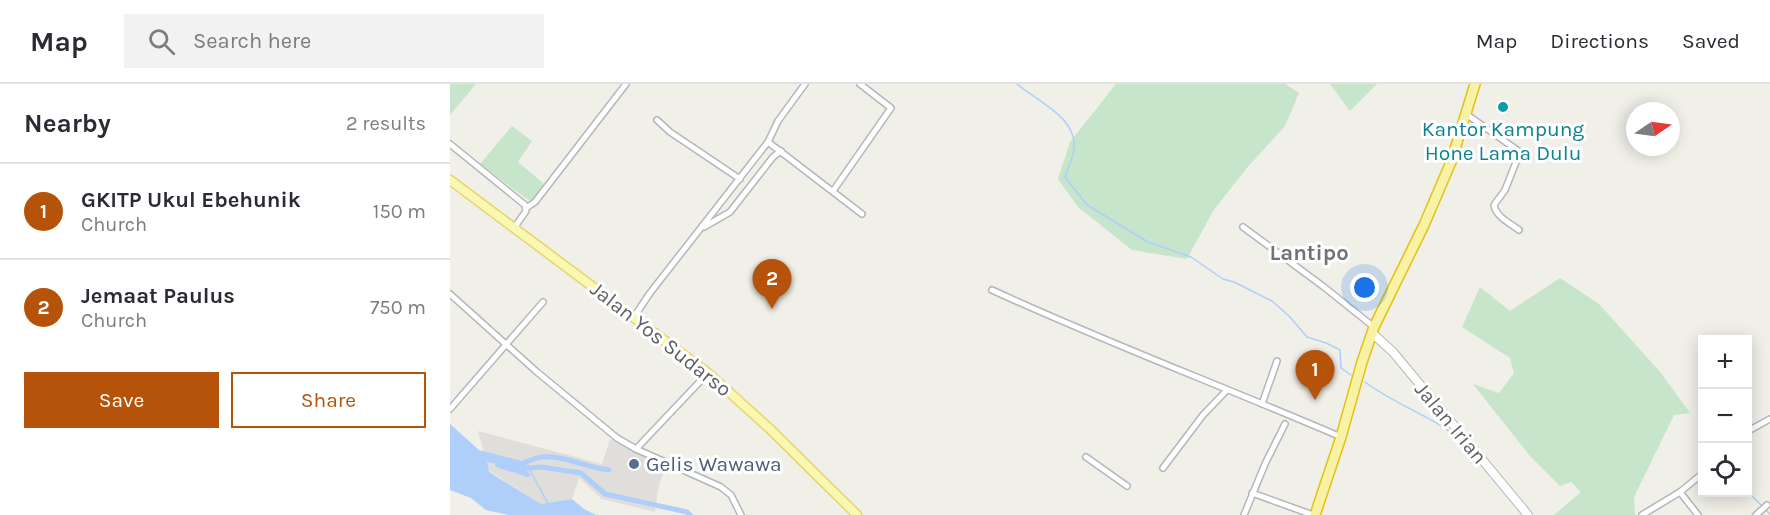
<!DOCTYPE html>
<meta charset="utf-8">
<style>
body{margin:0;font-family:Karla,sans-serif;background:#f2f2f3;color:#2b2b33}
.controls{position:absolute;right:18px;bottom:18px;display:grid;overflow:hidden;border-radius:0px;box-shadow:0 3px 15px #0003}
.controls button{width:54px;height:54px;display:grid;place-items:center;padding:0;border:0;border-bottom:2px solid #e1e1e2;background:#fff;color:#2b2b33;font:30px sans-serif}
.compass{position:absolute;left:1176px;top:18px;width:54px;height:54px;border-radius:50%;background:#fff;box-shadow:0 3px 15px #0003;rotate:77deg}
.you{position:absolute;left:915px;top:204px;width:21px;height:21px;margin:-15px;border:4px solid #fff;border-radius:50%;background:#1a73e8;box-shadow:0 0 0 9px #1a73e833}
.badge{display:grid;place-items:center;width:39px;height:39px;border-radius:50%;background:#b45309;color:#fff;font-size:20px;font-weight:700}
.pin{position:absolute;translate:-50% -50px;filter:drop-shadow(0 2px 3px #0008)}
.pin::after{content:'';position:absolute;top:32px;width:21px;height:18px;background:inherit;clip-path:polygon(0 0,100% 0,50% 100%)}
.list{margin:0;padding:0;list-style:none}
h2{display:flex;justify-content:space-between;align-items:center;height:78px;margin:0;padding:0 24px;font-size:26px}
h2 small{font-size:20px;font-weight:400;color:#7c7c81}
.list li{display:grid;grid-template-columns:39px 1fr auto;gap:18px;align-items:center;box-sizing:border-box;height:96px;padding:0 24px;border-top:2px solid #e1e1e2}
.list b{display:block;font-size:22px;white-space:nowrap}
.list p{margin:0;font-size:20px;white-space:nowrap;color:#7c7c81}
.list em{font-size:20px;font-style:normal;color:#7c7c81}
.actions{display:flex;gap:12px;padding:18px 24px}
.actions a{flex:1;padding:14px 0;border:2px solid #b45309;border-radius:0px;text-align:center;font-size:21px;color:#b45309}
.actions .main{background:#b45309;color:#fff}
.icon{flex:none;width:33px;height:33px;fill:none;stroke:currentColor;stroke-width:2;stroke-linecap:round;stroke-linejoin:round}
.map{position:relative;flex:none;width:1320px;height:431px;overflow:hidden}
header{display:flex;align-items:center;gap:36px;box-sizing:border-box;height:84px;padding:0 30px;background:#fff;border-bottom:2px solid #e1e1e2}
header strong{font-size:28px}
nav{display:flex;gap:33px;margin-inline-start:auto;font-size:21px}
.search{width:420px;height:54px;background:#f2f2f3;display:flex;align-items:center;gap:15px;box-sizing:border-box;padding:0 21px;border-radius:0px;color:#7c7c81;font-size:22px}
main{display:flex}
aside{flex:1;background:#fff}
.map>svg:first-child{display:block}
</style>
<header>
<strong>Map</strong>
<div class="search"><svg class="icon" aria-label="search" viewBox="0 0 24 24"><circle cx="10" cy="10" r="6"/><path d="M15 15l6 6"/></svg>Search here</div>
<nav><a>Map</a><a>Directions</a><a>Saved</a></nav>
</header>
<main>
<aside>
<h2>Nearby<small>2 results</small></h2>
<ul class="list">
<li><span class="badge">1</span><div><b>GKITP Ukul Ebehunik</b><p>Church</p></div><em>150 m</em></li>
<li><span class="badge">2</span><div><b>Jemaat Paulus</b><p>Church</p></div><em>750 m</em></li>
</ul>
<div class="actions"><a class="main">Save</a><a>Share</a></div>
</aside>
<div class="map">
<svg width="1320" height="431" viewBox="0 0 1320 431">
<rect width="100%" height="100%" fill="#f0efe8"/>
<polygon fill="#dfdeda" points="28,347 152,380 160,355 216,380 208,405 205,428 152,415 129,394 122,415 91,420 39,387"/>
<g fill="#c6e5cb">
<polygon points="0,0 26,0 0,31"/>
<polygon points="666,0 835,0 849,9 835,42 796,85 763,127 737,175 682,166 628,123 608,95 620,58"/>
<polygon points="880,0 927,0 900,27"/>
<polygon points="62,42 82,57 68,78 94,100 81,118 30,80"/>
<polygon points="1110,194 1149,220 1211,289 1240,329 1224,331 1184,413 1185,431 1104,431 1131,408 1121,398 1110,402 1080,372 1023,300 1049,309 1064,289 1060,274 1012,243 1030,203 1060,227"/>
</g>
<polygon fill="#afcef9" points="0,340 29,366 72,377 81,392 78,393 46,383 44,379 37,378 39,388 91,420 122,415 134,425 146,431 59,431 36,426 21,414 0,406"/>
<g fill="none" stroke-linecap="round" stroke-linejoin="round">
<g stroke="#afcef9" stroke-width="1.5">
<path d="M567,0C587,17 628,34 624,65C623,74 618,84 615,93L637,121L698,158L741,173L773,195L784,198L822,217L840,233L857,253L876,259L890,266L891,284L901,291"/>
<path d="M915,298C939,316 967,327 993,343C1015,357 1031,380 1048,401"/>
<polyline points="79,384 98,420"/>
<polyline points="1298,408 1312,422"/>
<polyline points="1315,425 1320,430"/>
</g>
<g stroke="#afcef9" stroke-width="5">
<path d="M69,380C76,378 85,374 92,373C114,371 138,384 159,386"/>
<polyline points="69,381 79,384 91,383 131,389 155,410 237,428 240,431"/>
</g>
<defs>
<g id="minor">
<path d="M1016,30L1070,68L1055,106L1044,121C1046,133 1060,139 1069,146"/>
<polyline points="207,36 220,48 290,95"/>
<polyline points="318,58 412,130"/>
<polyline points="0,60 75,121 76,127 64,144"/>
<polyline points="383,107 441,24 410,0"/>
<polyline points="76,124 85,118 176,0"/>
<polyline points="254,143 280,128 323,73 331,67"/>
<polyline points="793,143 874,203 924,243"/>
<path d="M542,206C657,259 775,303 891,353"/>
<polyline points="0,210 87,288 167,354 186,365 271,403 281,411 291,431"/>
<polyline points="184,233 200,209 318,58 328,37 355,0"/>
<polyline points="812,320 827,277"/>
<polyline points="0,325 93,218"/>
<polyline points="1298,347 1320,335"/>
<polyline points="186,365 258,289"/>
<polyline points="636,373 677,402"/>
<polyline points="713,384 753,331 777,306"/>
<polyline points="1230,408 1248,431"/>
<polyline points="802,409 863,431"/>
<polyline points="794,431 815,380 835,340"/>
<polyline points="1192,431 1230,408 1252,390"/>
<polyline points="1306,431 1317,421"/>
</g>
<polyline id="secondary" points="922,249 943,268 1078,431"/>
<polyline id="primary" points="0,96 258,289 320,345 407,431"/>
<polyline id="trunk" points="865,431 891,353 912,278 924,243 974,141 1001,78 1025,0"/>
</defs>
<use href="#minor" stroke="#b5b6bb" stroke-width="8"/>
<use href="#secondary" stroke="#b6b8bd" stroke-width="10"/>
<use href="#primary" stroke="#e7d569" stroke-width="11"/>
<use href="#trunk" stroke="#e5c112" stroke-width="12"/>
<use href="#minor" stroke="#fff" stroke-width="5"/>
<use href="#secondary" stroke="#fff" stroke-width="8"/>
<use href="#primary" stroke="#f9f8b3" stroke-width="8"/>
<use href="#trunk" stroke="#f7f2a6" stroke-width="9"/>
</g>
<circle fill="#0f9aa8" stroke="#fff" stroke-width="2" cx="1053" cy="23" r="6"/>
<circle fill="#5c6f8a" stroke="#fff" stroke-width="2" cx="184" cy="380" r="6"/>
<g text-anchor="middle" stroke-width="6" stroke-linejoin="round" paint-order="stroke">
<g font-size="21" fill="#0d838f" stroke="#fff">
<text x="1053" y="52">Kantor Kampung<tspan x="1053" dy="24">Hone Lama Dulu</tspan></text>
</g>
<g font-size="21" fill="#5f6166" stroke="#fff">
<text transform="translate(211 255) rotate(38)" y="7">Jalan Yos Sudarso</text>
<text transform="translate(1001 339) rotate(50)" y="7">Jalan Irian</text>
</g>
<g font-size="21" fill="#4e5e75" stroke="#fff" text-anchor="start">
<text x="196" y="387">Gelis Wawawa</text>
</g>
<g font-size="22" font-weight="bold" fill="#707378" stroke="#fff">
<text x="859" y="176">Lantipo</text>
</g>
</g>
</svg>
<div class="controls">
<button>+</button>
<button>−</button>
<button><svg class="icon" aria-label="locate" viewBox="0 0 24 24"><circle cx="12" cy="12" r="6"/><path d="M12 2v4M12 18v4M2 12h4M18 12h4"/></svg></button>
</div>
<svg class="compass" viewBox="-18 -18 36 36"><path d="M0-13l5 13h-10z" fill="#e53935"/><path d="M0 13l5-13h-10z" fill="#7c7c81"/></svg>
<div class="you"></div>
<div class="pin badge" style="left:865px;top:316px">1</div>
<div class="pin badge" style="left:322px;top:225px">2</div>
</div>
</main>
